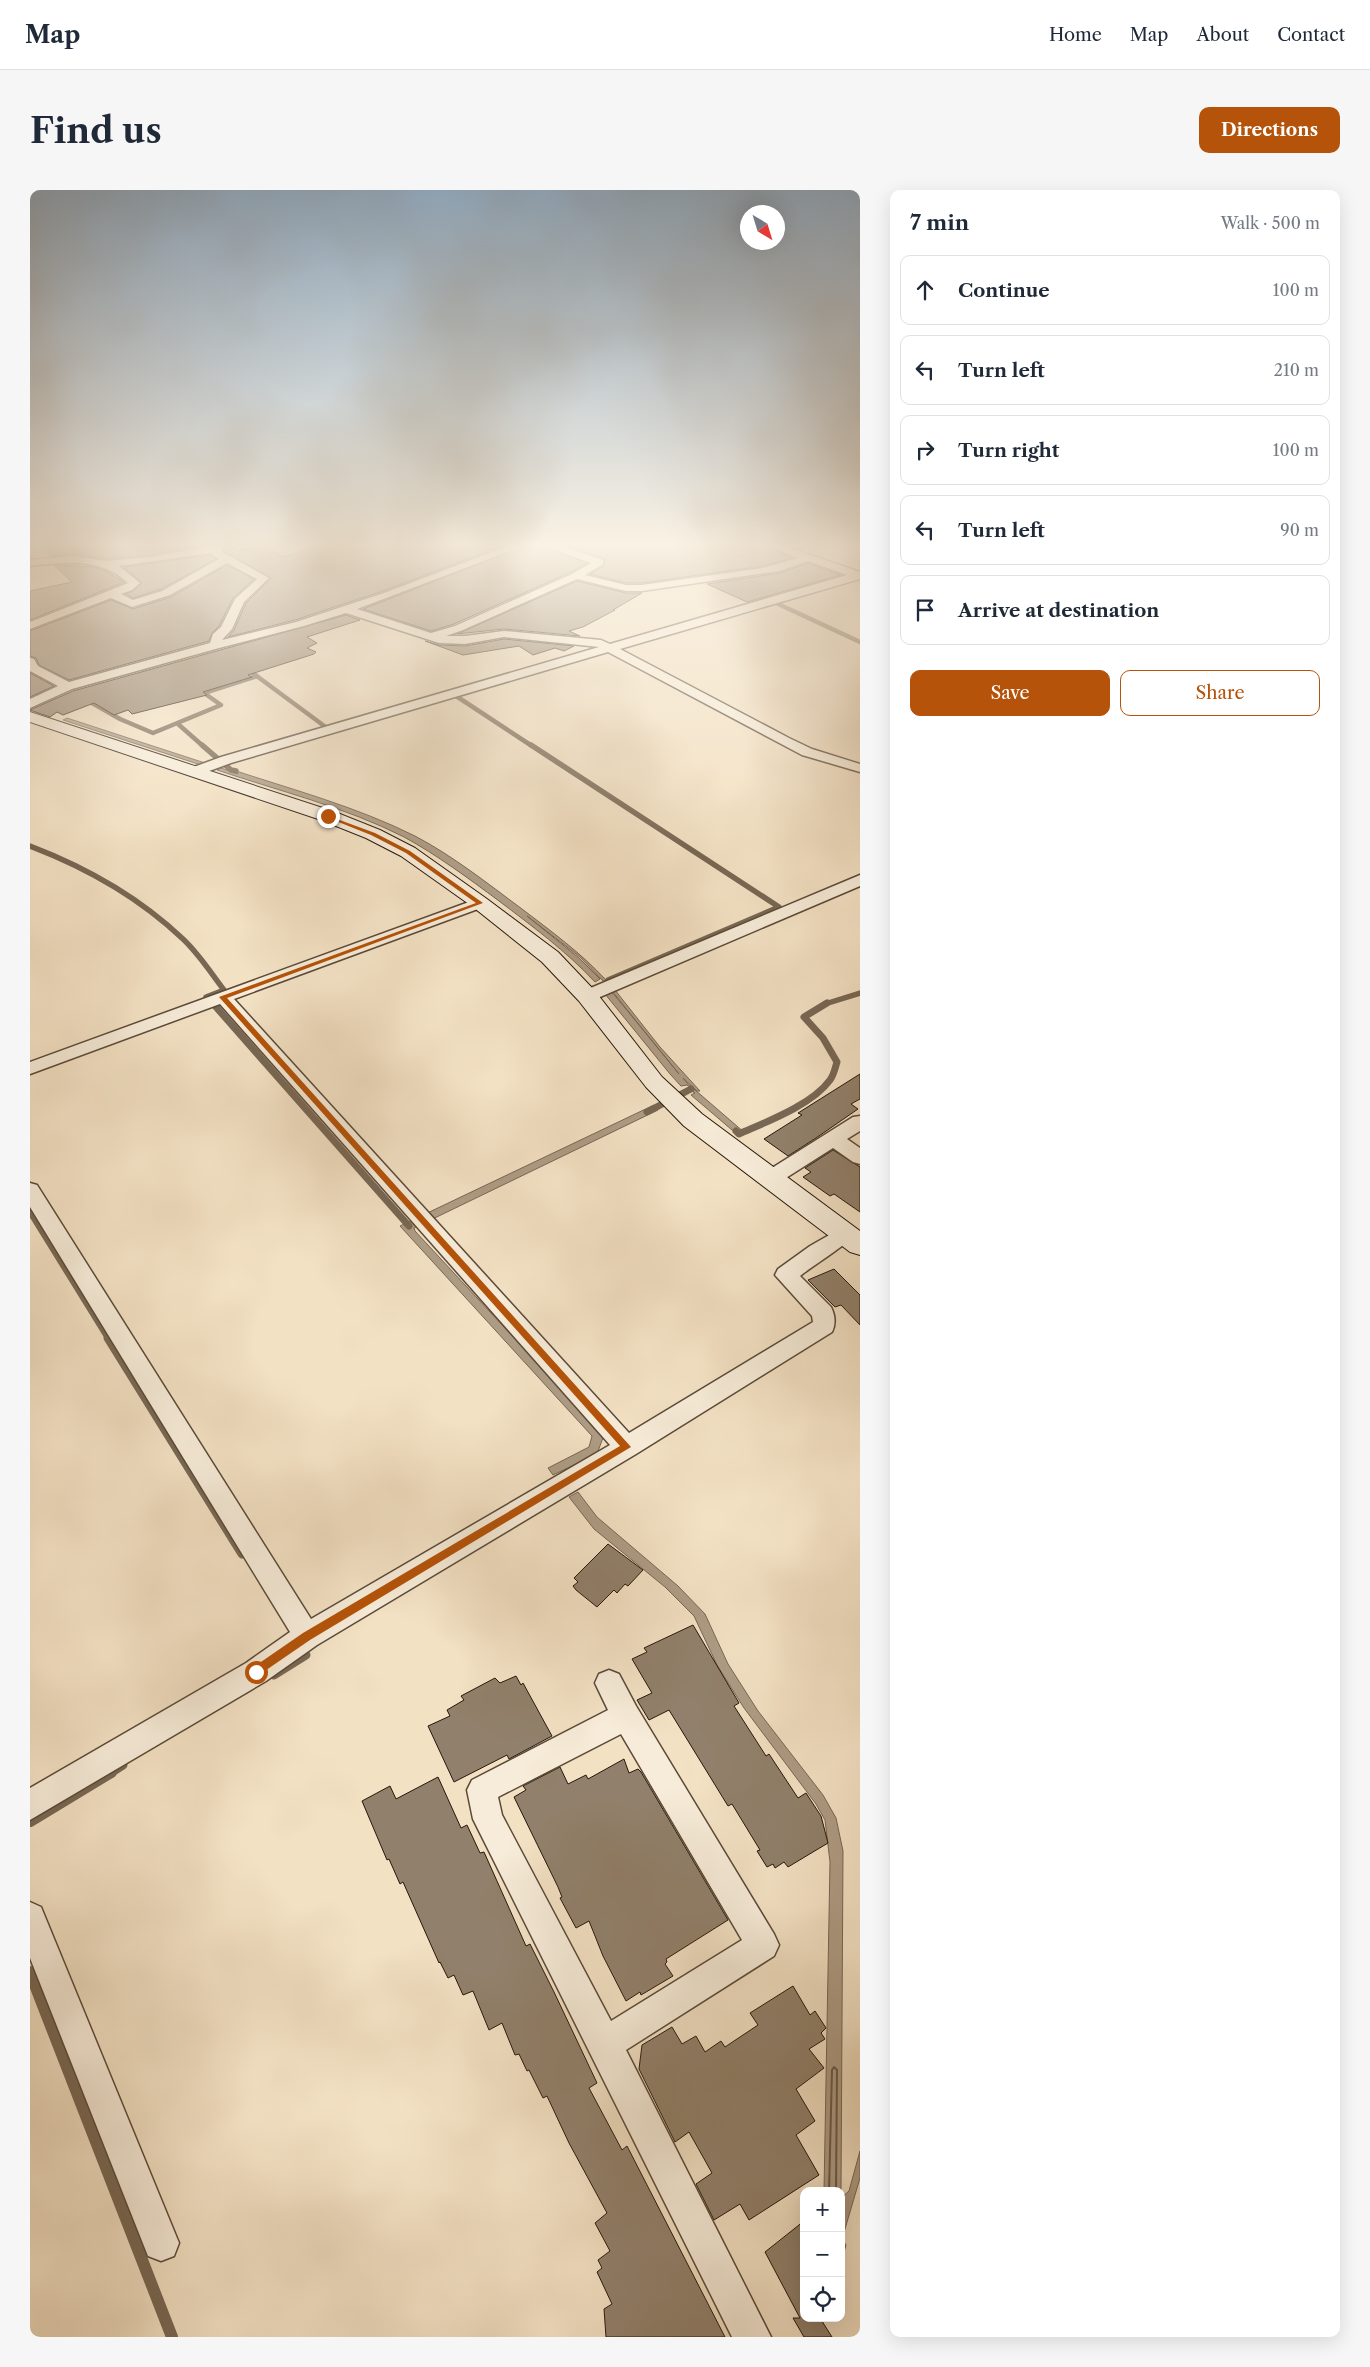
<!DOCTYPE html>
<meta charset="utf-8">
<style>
body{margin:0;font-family:"Libre Caslon Text",serif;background:#f6f6f7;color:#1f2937}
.controls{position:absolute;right:15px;bottom:15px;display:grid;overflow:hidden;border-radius:10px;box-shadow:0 5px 20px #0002}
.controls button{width:45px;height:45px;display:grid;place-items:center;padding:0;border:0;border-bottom:1px solid #e0e1e3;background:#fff;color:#1f2937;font:25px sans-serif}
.compass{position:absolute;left:710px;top:15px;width:45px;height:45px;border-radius:50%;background:#fff;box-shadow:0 5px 20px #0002;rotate:142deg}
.stop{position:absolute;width:15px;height:15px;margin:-11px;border:4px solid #b45309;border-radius:50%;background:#fff}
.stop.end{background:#b45309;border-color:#fff;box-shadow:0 1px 5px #0008}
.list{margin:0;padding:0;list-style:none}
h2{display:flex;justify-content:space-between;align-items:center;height:65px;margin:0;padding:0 20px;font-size:21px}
h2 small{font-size:16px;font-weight:400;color:#747a83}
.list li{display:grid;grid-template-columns:32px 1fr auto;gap:15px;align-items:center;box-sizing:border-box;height:70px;margin:0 10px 10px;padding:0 10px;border:1px solid #e0e1e3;border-radius:10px}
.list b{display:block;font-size:19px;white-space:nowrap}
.list em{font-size:16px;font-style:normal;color:#747a83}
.actions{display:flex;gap:10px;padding:15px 20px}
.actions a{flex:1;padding:11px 0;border:1px solid #b45309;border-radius:10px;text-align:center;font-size:18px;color:#b45309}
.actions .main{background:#b45309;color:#fff}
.icon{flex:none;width:28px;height:28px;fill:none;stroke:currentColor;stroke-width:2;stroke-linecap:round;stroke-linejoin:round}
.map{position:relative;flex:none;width:830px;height:2147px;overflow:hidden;border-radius:10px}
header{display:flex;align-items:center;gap:30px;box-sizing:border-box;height:70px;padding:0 25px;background:#fff;border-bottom:1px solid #e0e1e3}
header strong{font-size:24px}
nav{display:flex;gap:28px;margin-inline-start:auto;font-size:18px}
.intro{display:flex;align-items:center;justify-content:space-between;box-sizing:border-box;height:120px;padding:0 30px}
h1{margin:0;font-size:35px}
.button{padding:12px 22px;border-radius:10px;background:#b45309;color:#fff;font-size:18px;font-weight:700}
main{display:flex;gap:30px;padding:0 30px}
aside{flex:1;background:#fff;border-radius:10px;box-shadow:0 5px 20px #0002}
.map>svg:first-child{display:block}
</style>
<header>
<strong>Map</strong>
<nav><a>Home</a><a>Map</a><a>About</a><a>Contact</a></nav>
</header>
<div class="intro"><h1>Find us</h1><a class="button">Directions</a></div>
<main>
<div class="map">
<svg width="830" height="2147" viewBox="0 0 830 2147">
<rect width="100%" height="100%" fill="#f3e1c4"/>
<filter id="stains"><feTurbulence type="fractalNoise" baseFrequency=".004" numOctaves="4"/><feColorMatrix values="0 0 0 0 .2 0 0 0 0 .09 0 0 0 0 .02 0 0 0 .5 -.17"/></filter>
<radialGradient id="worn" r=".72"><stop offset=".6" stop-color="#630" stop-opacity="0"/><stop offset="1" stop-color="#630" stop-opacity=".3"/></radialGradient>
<g fill="#ae9c85" stroke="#786754">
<polygon points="37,528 175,573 171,575 33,530"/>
<path d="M200,576L203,580C264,600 327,617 385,646C423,666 457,693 492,719C521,741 551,763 576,790L573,791L550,767L497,726L549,768L570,789L565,792C536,761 502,736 469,711C438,688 407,665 374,647C315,617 249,601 187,580L191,578L208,584L198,577Z"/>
<polygon points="585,800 630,857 670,901 667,901 653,888 657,893 715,943 709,946 661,905 665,903 658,899 660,898 657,895 651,896 640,884 575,804 582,802 649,884 582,801"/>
<polygon points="624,915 628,920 384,1038 385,1041 574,1245 567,1264 523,1285 518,1278 559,1257 562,1246 370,1036"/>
<polygon points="548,1302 567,1327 648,1396 675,1424 698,1474 728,1521 793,1605 806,1628 813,1661 811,2001 794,2001 800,1672 795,1630 786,1614 714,1518 687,1475 664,1426 635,1397 564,1339 539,1307"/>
<polygon points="830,1961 830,1988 812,2049 816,2055 811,2072 811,2003 812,2007 819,2001"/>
</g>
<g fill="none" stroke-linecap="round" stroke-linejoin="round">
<polyline stroke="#6a5a48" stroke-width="2" points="799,2001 802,1880 804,1877 807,1880 806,2001"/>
<g stroke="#786754" stroke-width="4.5">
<polyline points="744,412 830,452"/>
<polyline points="216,478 297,538 304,536"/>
<polyline points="420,502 502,556"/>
<polyline points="55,509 90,529 123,543 191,515 174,503 227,486"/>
<polyline points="148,534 173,556"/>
</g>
<g stroke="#786754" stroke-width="5.5">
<polyline points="172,555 201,580 206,581"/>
<polyline points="501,555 749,717 578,790"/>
<path d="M0,656C55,677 110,708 153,749C169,764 181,783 194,800L176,807"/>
<polyline points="795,814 830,803"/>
</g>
<g stroke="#786754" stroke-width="7">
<polyline points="186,817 379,1036"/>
<polyline points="617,922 661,899"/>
<path d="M706,941L709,944C736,932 782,915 800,890C804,885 805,878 807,872L793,848L774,827L797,813"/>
<polyline points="0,1021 79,1149"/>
</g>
<g stroke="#786754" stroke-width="9">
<polyline points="78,1148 212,1364"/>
<polyline points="244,1485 276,1465 270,1456"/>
<polyline points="79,1584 93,1575"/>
</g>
<g stroke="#786754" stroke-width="12">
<polyline points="0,1631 81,1582"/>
<polyline points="0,1782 142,2147"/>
</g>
</g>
<g fill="#91806b" stroke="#27170a">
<polygon points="15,356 163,356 164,357 120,365 76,369 42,364 20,366"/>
<polygon points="204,356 207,361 234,356 253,367 285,356 472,356 353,401 265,430 198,447 204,440 216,413 241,388 194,361 193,358"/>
<polygon points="495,356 513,356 557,373 541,382 424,434 401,441 333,419"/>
<polygon points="539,356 737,356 762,368 733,376 612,393 596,393 560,384 574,376 575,369"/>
<polygon points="180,365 186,369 131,399 103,408 96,404 103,401 112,393 94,377"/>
<polygon points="778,373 811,385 717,412 677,394 750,383"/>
<polygon points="24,375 64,377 75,381 94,392 0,430 0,401 42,392"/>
<polygon points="197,375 224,389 203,408 189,436 182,443 179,451 39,490 9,475 6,468 0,466 0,441 81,410 103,419 141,407"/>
<polygon points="547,391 596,403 612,403 583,420 585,420 553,437 539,441 550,446 474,439 427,444"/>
<polygon points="316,425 330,430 277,447 287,453 277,458 286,462 284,464 218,485 222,487 173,502 177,505 102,524 98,520 84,525 64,513 33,525 27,522 20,527 0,520 43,501"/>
<polygon points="474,449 544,456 534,461 525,458 503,465 489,456 433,465 395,451 409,455 435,456"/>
<polygon points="0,483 24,496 0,507"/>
<polygon points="830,884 830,909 821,914 828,919 786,948 758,966 734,949 772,925 768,923"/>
<polygon points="803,960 830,977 830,1022 804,1004 800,1006 773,987 781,982 775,978"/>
<polygon points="804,1079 830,1105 830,1135 811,1115 805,1117 778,1090"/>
<polygon points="578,1354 613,1380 598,1396 595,1394 587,1403 584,1400 567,1417 546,1400 543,1396 548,1392 544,1388"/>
<polygon points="663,1435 709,1513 704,1516 736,1566 739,1564 768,1608 776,1603 791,1626 798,1653 758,1677 754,1672 745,1678 743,1674 737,1677 727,1661 730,1660 702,1614 698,1616 639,1520 619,1530 607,1510 622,1503 602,1469 617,1462 614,1458"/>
<polygon points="486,1486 491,1495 493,1493 522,1546 479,1569 477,1565 424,1592 398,1536 420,1526 417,1520 434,1510 431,1506 465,1488 470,1493"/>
<polygon points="594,1569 599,1583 608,1579 611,1582 698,1730 636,1769 637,1772 635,1774 643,1786 611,1805 610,1802 596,1811 573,1766 559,1731 546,1738 530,1708 532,1707 528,1697 484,1607 496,1600 493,1596 530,1577 538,1594 556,1585 558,1589"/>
<polygon points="408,1587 431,1638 437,1635 450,1663 454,1662 496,1756 500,1754 524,1802 567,1893 559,1898 592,1960 597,1956 695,2147 576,2147 574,2119 582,2114 567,2082 572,2078 568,2070 580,2061 565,2033 577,2023 539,1953 517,1906 513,1908 499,1880 497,1881 489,1864 485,1865 472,1833 459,1840 443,1801 433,1805 424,1785 418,1788 410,1772 409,1773 373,1692 370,1694 359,1669 357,1670 332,1611 360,1596 366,1609"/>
<polygon points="763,1796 780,1825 785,1821 796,1838 791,1843 795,1849 779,1859 794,1878 766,1899 785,1931 766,1945 789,1985 719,2030 710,2014 684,2030 666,1994 682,1983 659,1942 645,1952 609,1879 612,1855 642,1837 652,1854 666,1846 675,1862 691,1851 695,1857 728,1835 720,1823"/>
<polygon points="774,2031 774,2128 790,2128 802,2147 774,2147 763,2128 770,2128 735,2062"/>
</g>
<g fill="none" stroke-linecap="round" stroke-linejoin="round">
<defs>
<g id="street">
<path d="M181,356H191L192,362L239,388L214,412L202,439L192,450L266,432L354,403L478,356H493L327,419L401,443L425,436L542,384L561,373L515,356H532L573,370V374L555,385L596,395H612L733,378L768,368L739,356H755L830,382V389L590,459L759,548L782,559L830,574V582L772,565L578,462L201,573L171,584H161L159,581L161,578L191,567L569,457L474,447L435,454L409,453L316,423L274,436L189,458L42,499L0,518V509L28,496L0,481V468L4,469L8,476L39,492L180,453L183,444L191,437L205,409L227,389L197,373L140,405L102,417L81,408L0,439V432L98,393C70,367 35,372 0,376V370L42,366L76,371L120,367ZM181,363L189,369L132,401L103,410L91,404L102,400L110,393L89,376ZM778,371L817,385L580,454L571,450L474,441L435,446H416L433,440L547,389L596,401H612L750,381Z"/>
<polygon points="830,685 830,696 563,810 551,810 548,806 551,802"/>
<path d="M450,708L456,710L458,713L456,716L204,809L599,1243L783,1132L782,1126L745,1085L748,1079L780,1056L815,1036L822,1039L825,1044C821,1052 781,1077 770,1086L801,1117C805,1125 806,1134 802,1142L606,1264L287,1455L236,1491L0,1630V1598L216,1473L260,1442L0,1017V993L7,995L281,1429L580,1255L190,814L0,884V872Z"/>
<polygon points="830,926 830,941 817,949 830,958 830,974 823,972 803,958 748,993 741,995 734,993 731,988 734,983 823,927"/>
<path d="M579,1480L589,1484L606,1516L744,1744L749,1755L744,1766L596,1860L741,2147H702L443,1629L437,1600L442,1590L578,1520L565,1493L569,1484ZM591,1544L712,1750L581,1831L472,1625L468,1607Z"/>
<polygon points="0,1712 11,1717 149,2053 144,2066 131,2071 118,2066 0,1768"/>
</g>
<polygon id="secondary" points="0,522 305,622 350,640 385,658 457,709 528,762 565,801 632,887 672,924 830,1041 830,1065 820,1062 654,936 616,897 549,811 512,772 443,717 371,666 336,648 291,630 0,532"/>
</defs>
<use href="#street" stroke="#5a4a38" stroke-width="3"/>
<use href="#secondary" stroke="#27170a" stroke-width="2"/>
<use href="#street" fill="#f7ecd9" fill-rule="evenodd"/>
<use href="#secondary" fill="#f7ecd9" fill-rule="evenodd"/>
</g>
<linearGradient id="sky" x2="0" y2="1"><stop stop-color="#91aac0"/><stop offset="0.54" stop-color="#faf2e4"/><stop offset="1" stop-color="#faf2e4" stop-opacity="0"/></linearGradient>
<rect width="830" height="657" fill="url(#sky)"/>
<polygon fill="#b45309" points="296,625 345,643 380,661 453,713 197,808 601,1257 280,1450 226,1487 221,1482 222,1478 273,1443 590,1256 189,807 446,713 376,663 341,645 296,627"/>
<rect width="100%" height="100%" filter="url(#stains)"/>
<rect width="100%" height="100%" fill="url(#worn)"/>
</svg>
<div class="controls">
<button>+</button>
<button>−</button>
<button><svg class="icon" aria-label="locate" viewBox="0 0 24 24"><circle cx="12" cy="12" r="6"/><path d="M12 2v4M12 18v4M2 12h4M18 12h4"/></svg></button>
</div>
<svg class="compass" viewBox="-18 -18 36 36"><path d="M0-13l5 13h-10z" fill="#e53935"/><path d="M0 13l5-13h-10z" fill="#747a83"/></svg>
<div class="stop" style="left:226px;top:1482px"></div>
<div class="stop end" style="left:298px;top:626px"></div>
</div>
<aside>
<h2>7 min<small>Walk · 500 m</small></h2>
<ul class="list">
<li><svg class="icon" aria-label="ahead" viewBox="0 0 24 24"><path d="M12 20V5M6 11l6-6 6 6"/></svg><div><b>Continue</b></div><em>100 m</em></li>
<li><svg class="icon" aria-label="left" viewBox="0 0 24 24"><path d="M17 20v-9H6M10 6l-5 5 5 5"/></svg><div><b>Turn left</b></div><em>210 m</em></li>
<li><svg class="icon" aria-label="right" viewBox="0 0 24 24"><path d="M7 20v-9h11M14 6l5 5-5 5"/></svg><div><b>Turn right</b></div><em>100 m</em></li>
<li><svg class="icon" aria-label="left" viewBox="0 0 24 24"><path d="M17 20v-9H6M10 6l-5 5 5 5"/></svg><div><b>Turn left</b></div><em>90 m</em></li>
<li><svg class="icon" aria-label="arrive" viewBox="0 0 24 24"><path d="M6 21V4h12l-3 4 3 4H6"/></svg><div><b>Arrive at destination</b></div></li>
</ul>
<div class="actions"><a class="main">Save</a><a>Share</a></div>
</aside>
</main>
